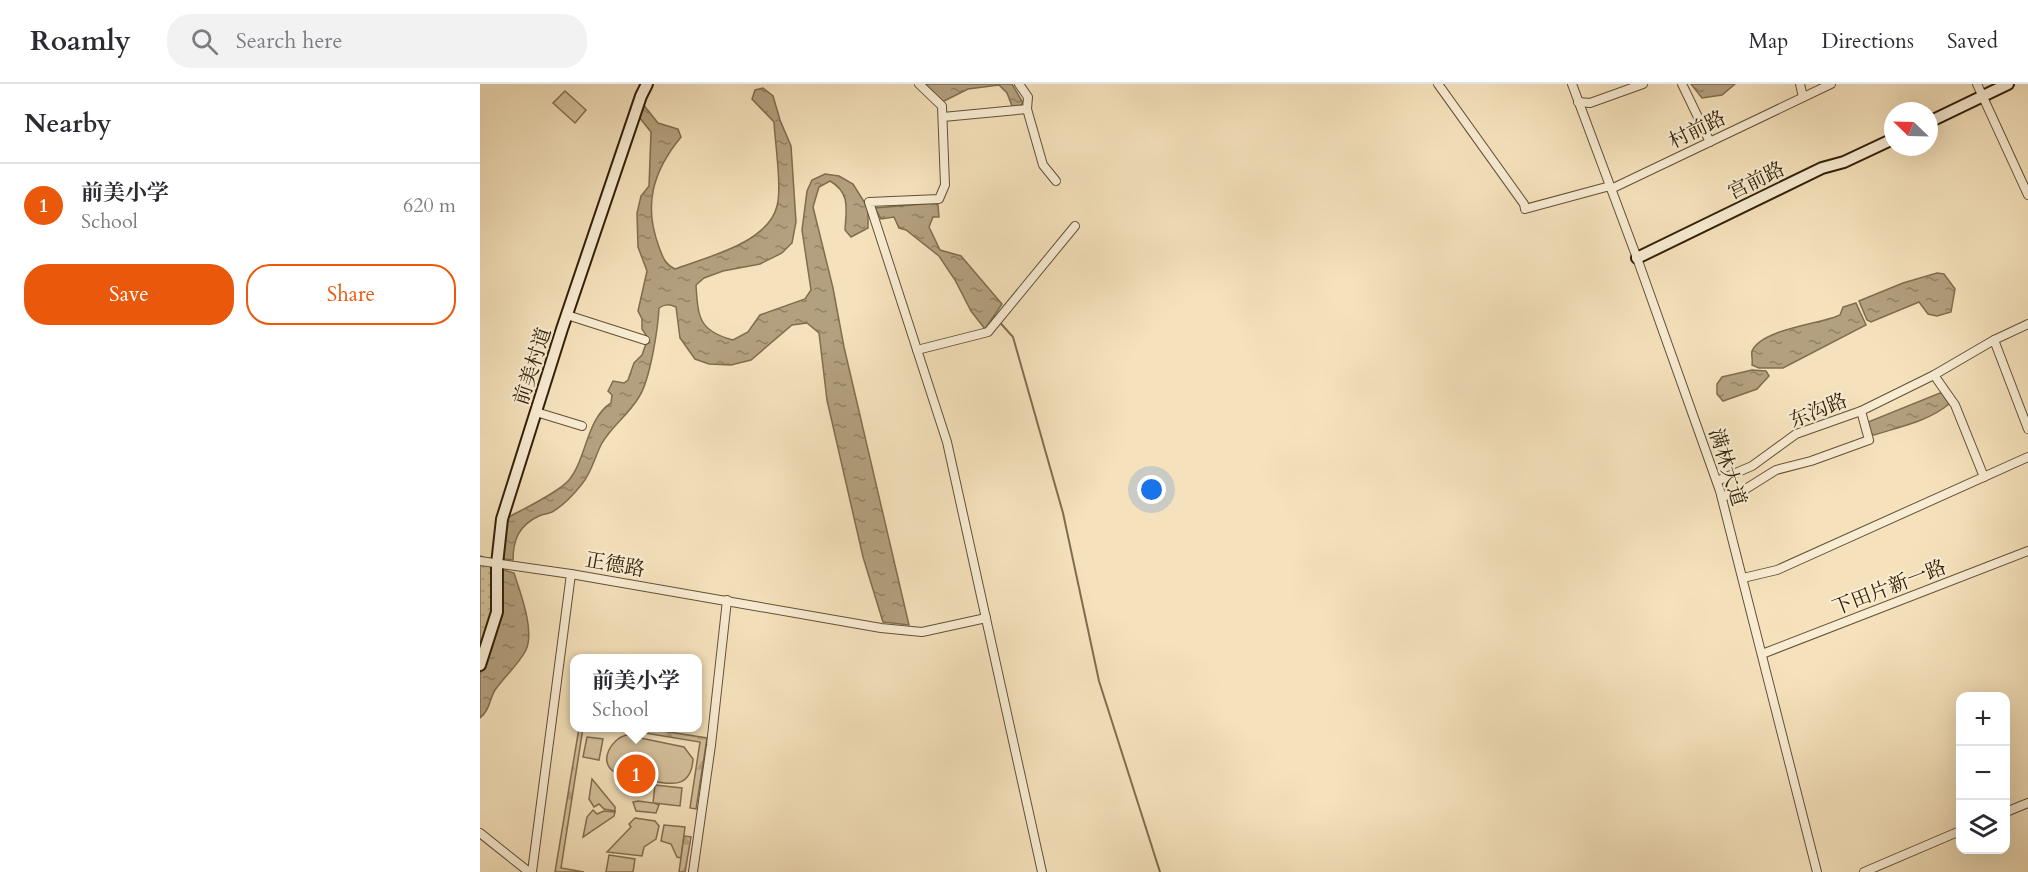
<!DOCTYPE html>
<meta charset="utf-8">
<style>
body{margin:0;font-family:Cardo,"Noto Serif SC",serif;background:#f2f2f3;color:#2b2b33}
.controls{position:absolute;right:18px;bottom:18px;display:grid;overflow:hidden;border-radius:12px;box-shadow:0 6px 24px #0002}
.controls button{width:54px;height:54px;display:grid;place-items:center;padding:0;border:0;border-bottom:2px solid #e1e1e2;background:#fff;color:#2b2b33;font:30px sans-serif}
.compass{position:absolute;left:1404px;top:18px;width:54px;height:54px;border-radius:50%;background:#fff;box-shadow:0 6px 24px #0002;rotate:293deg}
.you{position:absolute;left:672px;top:406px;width:21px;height:21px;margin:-15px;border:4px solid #fff;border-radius:50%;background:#1a73e8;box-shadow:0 0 0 9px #1a73e833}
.badge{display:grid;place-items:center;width:39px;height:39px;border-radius:50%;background:#ea580c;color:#fff;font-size:20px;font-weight:700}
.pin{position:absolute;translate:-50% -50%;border:3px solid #fff;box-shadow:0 2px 6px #0006}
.popup{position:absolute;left:90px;top:570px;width:132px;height:78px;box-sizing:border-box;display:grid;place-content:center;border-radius:12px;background:#fff;filter:drop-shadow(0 2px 4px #0005);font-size:20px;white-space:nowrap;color:#7c7c81}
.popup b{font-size:22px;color:#2b2b33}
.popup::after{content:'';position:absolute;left:50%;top:100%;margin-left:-12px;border:12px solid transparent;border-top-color:#fff}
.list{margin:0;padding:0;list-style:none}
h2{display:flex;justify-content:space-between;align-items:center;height:78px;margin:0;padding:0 24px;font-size:26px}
h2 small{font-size:20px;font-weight:400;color:#7c7c81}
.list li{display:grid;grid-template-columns:39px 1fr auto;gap:18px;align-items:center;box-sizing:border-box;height:84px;padding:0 24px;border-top:2px solid #e1e1e2}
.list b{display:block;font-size:22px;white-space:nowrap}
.list p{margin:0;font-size:20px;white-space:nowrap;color:#7c7c81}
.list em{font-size:20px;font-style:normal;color:#7c7c81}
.actions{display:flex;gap:12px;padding:18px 24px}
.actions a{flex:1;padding:14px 0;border:2px solid #ea580c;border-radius:24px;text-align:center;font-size:21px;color:#ea580c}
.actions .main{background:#ea580c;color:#fff}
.icon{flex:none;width:33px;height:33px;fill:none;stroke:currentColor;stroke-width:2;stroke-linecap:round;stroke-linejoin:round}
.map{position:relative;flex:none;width:1548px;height:788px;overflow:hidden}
header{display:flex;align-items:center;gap:36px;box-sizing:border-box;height:84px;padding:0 30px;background:#fff;border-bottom:2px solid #e1e1e2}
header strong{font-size:28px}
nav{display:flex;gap:33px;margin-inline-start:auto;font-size:21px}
.search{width:420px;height:54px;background:#f2f2f3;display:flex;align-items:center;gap:15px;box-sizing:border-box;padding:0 21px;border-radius:24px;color:#7c7c81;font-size:22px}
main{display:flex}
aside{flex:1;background:#fff}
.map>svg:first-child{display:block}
</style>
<header>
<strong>Roamly</strong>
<div class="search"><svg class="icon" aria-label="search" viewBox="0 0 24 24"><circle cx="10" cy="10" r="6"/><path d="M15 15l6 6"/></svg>Search here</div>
<nav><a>Map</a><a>Directions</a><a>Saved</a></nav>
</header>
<main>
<aside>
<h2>Nearby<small></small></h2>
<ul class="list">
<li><span class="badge">1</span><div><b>前美小学</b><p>School</p></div><em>620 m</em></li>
</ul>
<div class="actions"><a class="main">Save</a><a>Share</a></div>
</aside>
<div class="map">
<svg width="1548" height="788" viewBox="0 0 1548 788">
<defs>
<pattern id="forest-firs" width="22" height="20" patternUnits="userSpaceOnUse" patternTransform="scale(1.5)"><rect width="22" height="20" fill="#d4c19d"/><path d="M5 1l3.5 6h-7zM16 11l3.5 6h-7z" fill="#b6a686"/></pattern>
<pattern id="park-dots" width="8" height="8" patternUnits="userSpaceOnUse" patternTransform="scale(1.5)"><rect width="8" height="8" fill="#d4c19d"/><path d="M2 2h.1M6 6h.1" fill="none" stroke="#b6a686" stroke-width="1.8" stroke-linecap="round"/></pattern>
<pattern id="water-ripples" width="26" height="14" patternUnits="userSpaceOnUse" patternTransform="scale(1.5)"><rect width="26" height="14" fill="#b3a07e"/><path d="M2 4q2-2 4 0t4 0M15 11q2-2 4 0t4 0" fill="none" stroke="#928265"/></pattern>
</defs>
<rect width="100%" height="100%" fill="#f5e2bc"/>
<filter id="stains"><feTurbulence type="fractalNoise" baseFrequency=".00333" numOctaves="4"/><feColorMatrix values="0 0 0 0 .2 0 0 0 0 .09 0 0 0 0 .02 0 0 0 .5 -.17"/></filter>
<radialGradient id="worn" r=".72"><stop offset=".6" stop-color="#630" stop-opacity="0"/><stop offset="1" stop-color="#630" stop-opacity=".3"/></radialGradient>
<g fill="#d4c19d" stroke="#847052" stroke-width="1.5">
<polygon points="85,7 106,26 95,39 73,19"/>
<path d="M146,651L204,663L213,675C211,709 184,699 162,695C153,693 141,693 134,688C118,676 132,655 146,651Z"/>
<polygon points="107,653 123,655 119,676 103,673"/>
<polygon points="112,695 135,723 135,727 124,725 119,720 114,723 109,715"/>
<polygon points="175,701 202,704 200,722 174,719 179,721 176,729 156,727 153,718 158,717 173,719"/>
<polygon points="113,726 117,730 124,727 135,728 134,732 103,753 107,733"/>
<polygon points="155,734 175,737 179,742 176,755 164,763 162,772 127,768 151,743 149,740"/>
<polygon points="184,741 205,743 201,774 197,773 191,760 181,757"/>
<polygon points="129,771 155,775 153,788 126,788"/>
</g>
<g fill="url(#forest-firs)" stroke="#847052" stroke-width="1.5">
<polygon points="99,644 103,644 81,784 104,788 75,788"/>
<polygon points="135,644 163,644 227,654 216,725 210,724 220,658"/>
<polygon points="204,752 211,753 205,788 199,788"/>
</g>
<polygon fill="url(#park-dots)" stroke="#847052" stroke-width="1.5" points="0,472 12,476 14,530 0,572"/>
<g fill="url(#water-ripples)" stroke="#806d4e" stroke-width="1.5">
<polygon points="445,0 532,0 543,19 540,22 532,22 527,9 519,1 488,5 462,18"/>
<polygon points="1211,0 1255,0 1242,11 1222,14"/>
<path d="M283,4L293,12L300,36L311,62L316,138L312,159L302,169L280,180L243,187L224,194L216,201C218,234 219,247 253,256L268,248L280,231L325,215L331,206L322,146L327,107L332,96L345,90L359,92L373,100L388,124V144L371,153L365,146C366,126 371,109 350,97L339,103L333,123L353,204L364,263L429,541L403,538L383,473L347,316L339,249L327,239L312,241L271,276L251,281L229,280L215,275L200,254L196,223C189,220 185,220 179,224C178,245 170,296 159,313C149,330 132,342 122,359C115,372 112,388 102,400C94,410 83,422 72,428C68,430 63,430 59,432C39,441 33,456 33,476L24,475L25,435C41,426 78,409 89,396C107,374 106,335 131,319L132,311L128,307L133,297L144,299L148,296L154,279L162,271L168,254L162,245V235L158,227L167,187L158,163L157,129L161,112L169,102L171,48L159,33L162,19L178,39L198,45L201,53C173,87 163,121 179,163C183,174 185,180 195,185C227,173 288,159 297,122C302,104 295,58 294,38L272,15L275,6Z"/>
<polygon points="455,119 458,121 459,133 453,133 449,143 460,166 481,172 522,220 505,245 491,227 475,196 459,172 426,146 419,144 414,133 401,135 395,124"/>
<polygon points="1457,189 1464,190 1475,205 1471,228 1457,232 1448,230 1439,218 1391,238 1387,236 1379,217 1423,199"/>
<path d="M1376,219L1386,241L1303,284H1279L1272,281C1273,276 1271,271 1272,267C1281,246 1336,240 1355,233L1360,231L1363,223Z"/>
<polygon points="1272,286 1286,287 1289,292 1277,305 1243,317 1237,310 1237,300 1242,293"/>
<path d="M1460,309H1462L1469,320C1449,337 1419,343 1394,351L1390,349L1386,341L1388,338Z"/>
<path d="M24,486L34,489C40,508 55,546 46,566C39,580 24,593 15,606C9,616 10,626 0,634V591L21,528L22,487Z"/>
</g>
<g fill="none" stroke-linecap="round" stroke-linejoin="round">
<polyline stroke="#806d4e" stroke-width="2" points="514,232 533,253 583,429 619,597 680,788"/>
<defs>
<g id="street">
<polyline points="439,0 462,22 465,101 459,115 389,118 467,358 562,788"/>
<polyline points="958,0 1044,120 1045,125 1130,102"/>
<polyline points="1092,0 1157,174 1240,407 1337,788"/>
<polyline points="1202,0 1230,58"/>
<polyline points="1320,0 1323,13"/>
<polyline points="1497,0 1548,111"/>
<polyline points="1098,18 1110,19 1163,0"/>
<polyline points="547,25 563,81 576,97"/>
<polyline points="463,33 547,25 548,13 539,0"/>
<polyline points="1131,105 1351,0"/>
<polyline points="87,231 165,256"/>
<polyline points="1514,256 1548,240"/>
<polyline points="437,266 508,248 595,142"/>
<polyline points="1454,291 1475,321 1504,393"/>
<polyline points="56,328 102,342"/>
<polyline points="1237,397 1272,382 1316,350 1381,327 1454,291 1514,256 1548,345"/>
<polyline points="1242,412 1256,411 1296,386 1331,377 1389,356 1381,327"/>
<polyline points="0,477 91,490 401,544 442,548 506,534"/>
<polyline points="1263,494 1297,486 1548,373"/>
<polyline points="1282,570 1548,467"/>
<polyline points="1526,728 1548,719"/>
<polyline points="0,749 49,788"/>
<polyline points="52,788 91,490"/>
<polyline points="213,788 231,661 247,516"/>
<polyline points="1384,788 1480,747"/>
</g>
<g id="secondary">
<polyline points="1449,38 1528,0"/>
<polyline points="1157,174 1342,84 1364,78 1413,55"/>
<polyline points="0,581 17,528 17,480 22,435 82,245 161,12 167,0"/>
</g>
</defs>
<use href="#street" stroke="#645034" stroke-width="10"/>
<use href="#secondary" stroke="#332006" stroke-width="14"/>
<use href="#street" stroke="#f8ecd3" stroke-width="8"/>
<use href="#secondary" stroke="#f8ecd3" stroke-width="10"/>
</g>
<g text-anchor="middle" stroke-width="4.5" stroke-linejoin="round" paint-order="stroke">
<g font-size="20" fill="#332006" stroke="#f8ecd3">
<text transform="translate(1217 45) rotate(-26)" y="7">村前路</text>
<text transform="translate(1276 96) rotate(-26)" y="7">宫前路</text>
<text transform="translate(52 282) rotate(-72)" y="7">前美村道</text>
<text transform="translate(1338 326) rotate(-22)" y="7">东沟路</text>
<text transform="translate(1248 383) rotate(72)" y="7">满林大道</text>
<text transform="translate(135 480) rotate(10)" y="7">正德路</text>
<text transform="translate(1409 503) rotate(-21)" y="7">下田片新一路</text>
</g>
</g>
<rect width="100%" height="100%" filter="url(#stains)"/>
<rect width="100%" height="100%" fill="url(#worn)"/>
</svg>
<div class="controls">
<button>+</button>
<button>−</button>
<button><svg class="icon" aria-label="layers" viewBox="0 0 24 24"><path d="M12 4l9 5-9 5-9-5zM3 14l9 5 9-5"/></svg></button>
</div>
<svg class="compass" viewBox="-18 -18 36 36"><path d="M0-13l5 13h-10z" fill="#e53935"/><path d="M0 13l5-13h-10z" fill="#7c7c81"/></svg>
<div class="you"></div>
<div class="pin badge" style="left:156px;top:690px">1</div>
<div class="popup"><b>前美小学</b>School</div>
</div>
</main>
